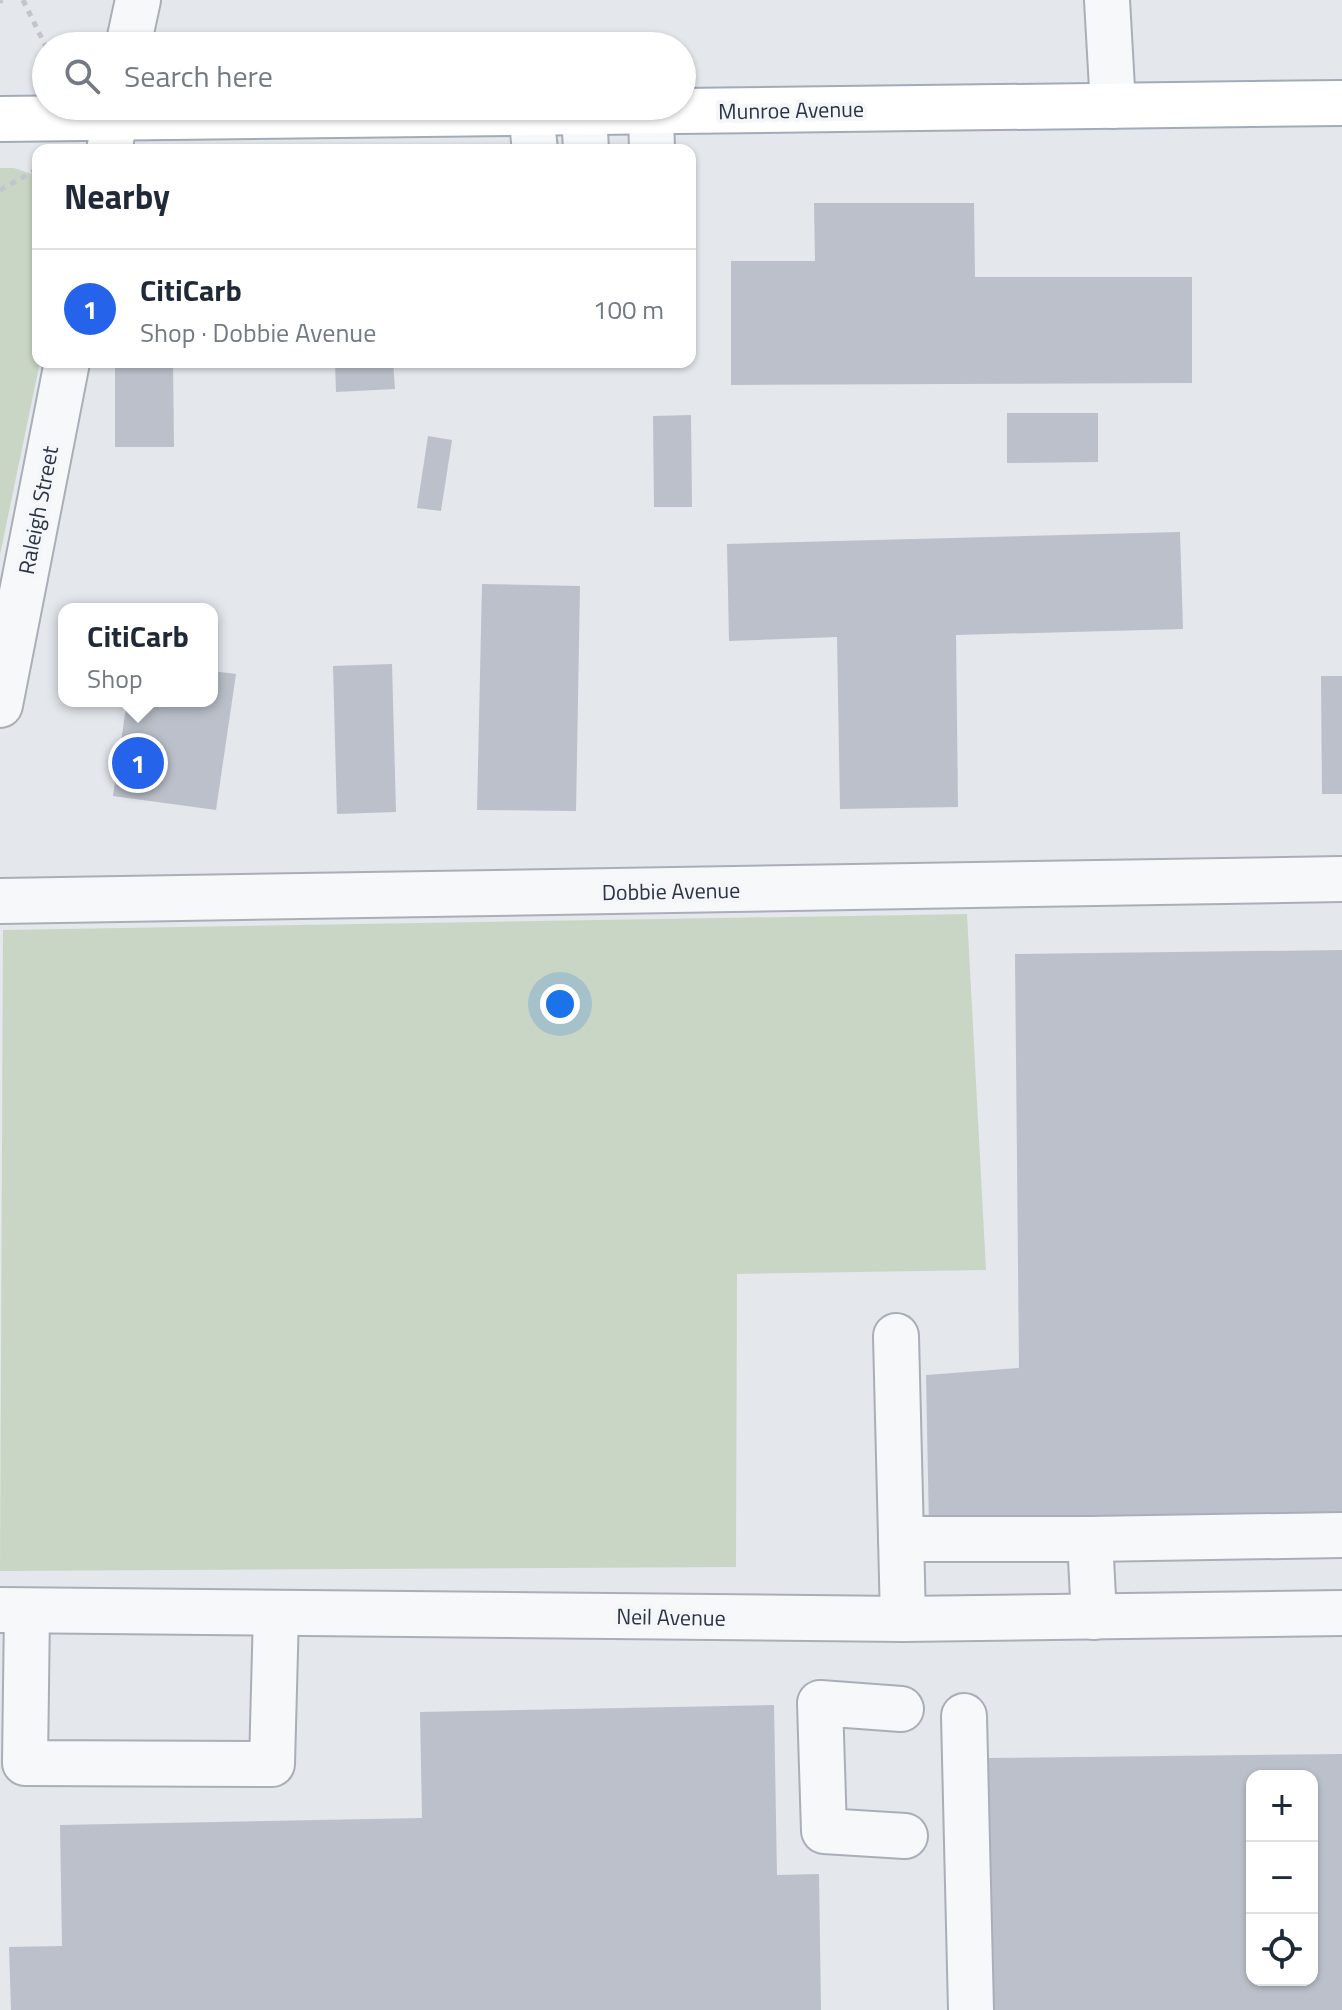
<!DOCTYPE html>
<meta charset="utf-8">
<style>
body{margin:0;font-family:"Titillium Web",sans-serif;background:#f6f6f7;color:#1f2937}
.controls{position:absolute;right:24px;bottom:24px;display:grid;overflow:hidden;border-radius:16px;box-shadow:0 2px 6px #0004}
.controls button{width:72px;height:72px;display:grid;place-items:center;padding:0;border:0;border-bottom:2px solid #e0e1e3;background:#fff;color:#1f2937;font:40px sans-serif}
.you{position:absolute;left:560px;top:1004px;width:28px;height:28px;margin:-20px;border:6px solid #fff;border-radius:50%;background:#1a73e8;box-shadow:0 0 0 12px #1a73e833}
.badge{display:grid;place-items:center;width:52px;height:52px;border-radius:50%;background:#2563eb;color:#fff;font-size:26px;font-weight:700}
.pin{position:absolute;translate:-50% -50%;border:4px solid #fff;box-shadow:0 2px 8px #0006}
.popup{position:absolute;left:58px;top:603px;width:160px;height:104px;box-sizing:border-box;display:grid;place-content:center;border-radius:16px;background:#fff;filter:drop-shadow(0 2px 6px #0005);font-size:26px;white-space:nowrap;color:#747a83}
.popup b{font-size:30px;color:#1f2937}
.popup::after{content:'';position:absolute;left:50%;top:100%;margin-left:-16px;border:16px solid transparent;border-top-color:#fff}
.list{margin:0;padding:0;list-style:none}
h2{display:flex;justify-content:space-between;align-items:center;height:104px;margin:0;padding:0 32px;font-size:34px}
h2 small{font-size:26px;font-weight:400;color:#747a83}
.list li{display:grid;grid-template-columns:52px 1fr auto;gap:24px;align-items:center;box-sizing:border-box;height:120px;padding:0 32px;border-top:2px solid #e0e1e3}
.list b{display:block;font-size:30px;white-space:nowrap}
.list p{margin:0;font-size:26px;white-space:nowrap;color:#747a83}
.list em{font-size:26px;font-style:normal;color:#747a83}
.icon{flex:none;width:44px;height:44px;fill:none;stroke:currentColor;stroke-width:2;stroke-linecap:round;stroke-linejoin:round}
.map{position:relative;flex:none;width:1342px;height:2010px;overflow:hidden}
.search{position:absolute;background:#fff;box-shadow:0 2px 6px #0004;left:32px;top:32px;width:664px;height:88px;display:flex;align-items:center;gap:20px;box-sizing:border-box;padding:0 28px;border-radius:44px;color:#747a83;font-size:30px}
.panel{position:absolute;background:#fff;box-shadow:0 2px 6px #0004;left:32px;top:144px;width:664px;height:224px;border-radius:16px}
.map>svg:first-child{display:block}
</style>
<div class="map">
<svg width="1342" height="2010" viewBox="0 0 1342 2010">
<rect width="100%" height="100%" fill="#e4e7ec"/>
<g fill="#c9d6c5">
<polygon points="0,168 14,168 38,176 40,362 0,555"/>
<polygon points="967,914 986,1270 737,1274 736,1567 0,1571 3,930"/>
</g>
<g fill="#bbc0ca" fill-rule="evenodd">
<polygon points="814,203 974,203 975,277 1192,277 1192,383 731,385 731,261 815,261"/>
<polygon points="115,362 173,362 174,447 115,447"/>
<polygon points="335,362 393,362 395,389 336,392"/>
<polygon points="1007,413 1098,413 1098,462 1007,463"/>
<polygon points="691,415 692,507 654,507 653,416"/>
<polygon points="428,436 452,440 441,511 417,508"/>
<polygon points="1180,532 1183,629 956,635 958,807 840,809 837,637 729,641 727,544"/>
<polygon points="482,584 580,586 576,811 477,810"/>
<polygon points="392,664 396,812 337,814 333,666"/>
<polygon points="212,671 236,674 216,810 113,796 127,701 212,701"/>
<polygon points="1321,676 1342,676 1342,794 1322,794"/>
<polygon points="1342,950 1342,1520 929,1528 926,1375 1019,1368 1015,954"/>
<polygon points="774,1705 777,1875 819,1874 821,2010 11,2010 9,1947 62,1946 60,1825 422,1818 420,1712"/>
<path d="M1342,1754V2010H988L987,1758ZM1252,1776H1312V1980H1252Z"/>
</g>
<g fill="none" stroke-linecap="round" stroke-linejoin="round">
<defs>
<g id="minor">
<polyline points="1107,0 1113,106"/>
<polyline points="128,46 138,0"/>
<polyline points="651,112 652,150"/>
<polyline points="584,113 586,150"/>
<polyline points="531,114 535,150"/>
<polyline points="109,150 118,106"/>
<polyline points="0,705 67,362"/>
<polyline points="0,901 1342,879"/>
<polyline points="896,1336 903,1619"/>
<polyline points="901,1539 1090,1539 1094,1617"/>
<polyline points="1090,1539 1342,1535"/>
<polyline points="0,1610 903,1619 1342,1613"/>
<polyline points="27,1611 25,1763 272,1764 276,1613"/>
<polyline points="901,1709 820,1703 824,1831 905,1836"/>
<polyline points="964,1716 971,2010"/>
</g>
<polyline id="major" points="0,119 1342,103"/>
</defs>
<use href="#minor" stroke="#a9aeb7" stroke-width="48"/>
<use href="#major" stroke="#a3abb8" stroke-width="48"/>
<g stroke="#c2c5cb" stroke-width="5" stroke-dasharray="6 6" stroke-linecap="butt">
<polyline points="23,0 46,47"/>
<polyline points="0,3 1,0"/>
<polyline points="0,190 36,170 38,165"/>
</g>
<use href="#minor" stroke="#f7f8fa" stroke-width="44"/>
<use href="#major" stroke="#fff" stroke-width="44"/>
</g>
<g text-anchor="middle" stroke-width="8" stroke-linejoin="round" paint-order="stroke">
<g font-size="22" fill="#2b3445" stroke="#f4f6f9">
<text transform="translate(791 110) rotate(-1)" y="8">Munroe Avenue</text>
<text transform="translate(38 510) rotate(-79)" y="8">Raleigh Street</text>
<text transform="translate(671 891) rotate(-1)" y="8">Dobbie Avenue</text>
<text transform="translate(671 1617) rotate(1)" y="8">Neil Avenue</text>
</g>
</g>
</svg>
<div class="controls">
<button>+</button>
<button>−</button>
<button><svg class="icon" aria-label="locate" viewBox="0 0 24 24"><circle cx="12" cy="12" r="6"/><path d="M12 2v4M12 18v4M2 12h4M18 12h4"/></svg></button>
</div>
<div class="you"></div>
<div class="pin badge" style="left:138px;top:763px">1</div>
<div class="popup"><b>CitiCarb</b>Shop</div>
<div class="search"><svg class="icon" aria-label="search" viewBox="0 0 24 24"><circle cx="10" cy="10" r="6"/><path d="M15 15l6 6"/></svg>Search here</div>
<section class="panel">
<h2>Nearby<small></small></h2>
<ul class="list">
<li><span class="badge">1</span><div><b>CitiCarb</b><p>Shop · Dobbie Avenue</p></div><em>100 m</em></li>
</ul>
</section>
</div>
